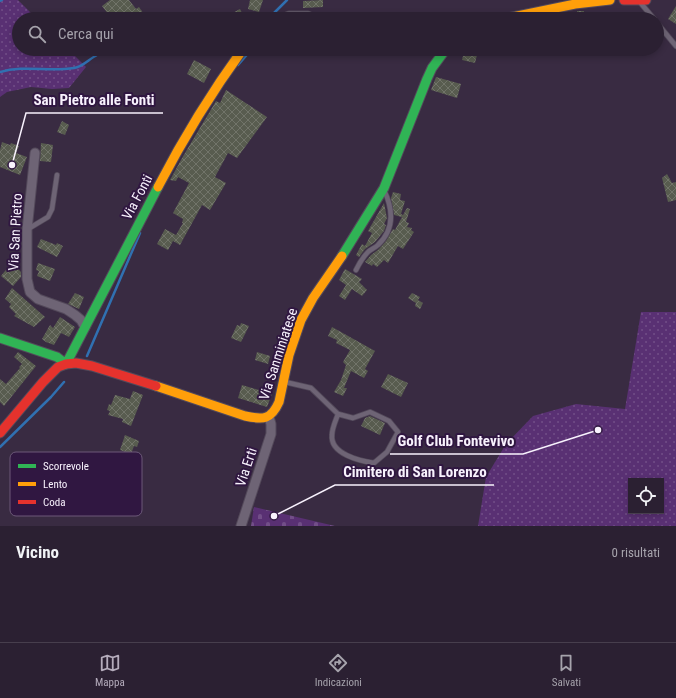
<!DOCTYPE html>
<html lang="it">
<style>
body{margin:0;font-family:"Roboto Condensed",sans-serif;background:#33283a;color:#f1f3f6}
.controls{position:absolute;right:12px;bottom:12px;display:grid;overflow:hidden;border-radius:0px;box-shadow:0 2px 6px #0003}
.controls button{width:36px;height:36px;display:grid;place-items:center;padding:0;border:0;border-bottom:1px solid #473e4d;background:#2b2032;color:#f1f3f6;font:20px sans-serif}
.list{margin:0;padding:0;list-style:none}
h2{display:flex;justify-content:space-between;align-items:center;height:52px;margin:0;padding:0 16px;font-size:17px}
h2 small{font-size:13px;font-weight:400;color:#a6a3ac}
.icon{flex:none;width:22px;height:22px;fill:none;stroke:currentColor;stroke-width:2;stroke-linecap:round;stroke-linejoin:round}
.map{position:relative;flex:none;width:676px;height:526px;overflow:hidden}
.search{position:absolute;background:#2b2032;box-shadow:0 2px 6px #0003;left:12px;right:12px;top:12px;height:44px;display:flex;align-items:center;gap:10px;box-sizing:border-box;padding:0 14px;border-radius:22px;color:#a6a3ac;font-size:15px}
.sheet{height:116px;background:#2b2032}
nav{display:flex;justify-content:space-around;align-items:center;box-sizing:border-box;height:56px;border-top:1px solid #473e4d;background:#2b2032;font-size:11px;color:#a6a3ac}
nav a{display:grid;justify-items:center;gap:2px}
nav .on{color:#b5acbc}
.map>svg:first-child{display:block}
</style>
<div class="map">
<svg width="676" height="526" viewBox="0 0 676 526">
<defs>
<pattern id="grass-dots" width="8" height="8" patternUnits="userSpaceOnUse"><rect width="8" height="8" fill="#593073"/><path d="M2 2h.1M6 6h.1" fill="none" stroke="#724e88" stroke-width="1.8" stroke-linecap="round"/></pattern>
<pattern id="cemetery-stones" width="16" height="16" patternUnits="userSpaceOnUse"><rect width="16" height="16" fill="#593073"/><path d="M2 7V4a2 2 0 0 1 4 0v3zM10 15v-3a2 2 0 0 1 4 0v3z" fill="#724e88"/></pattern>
<pattern id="building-cross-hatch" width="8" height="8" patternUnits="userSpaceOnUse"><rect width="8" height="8" fill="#585c4f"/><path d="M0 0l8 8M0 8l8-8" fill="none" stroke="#717469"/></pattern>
</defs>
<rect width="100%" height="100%" fill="#392b42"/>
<g fill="url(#grass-dots)" fill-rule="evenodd">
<polygon points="0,0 18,0 37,19 19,19 19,49 68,49 86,67 69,88 52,89 31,87 7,92 0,97"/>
<path d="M641,312H676V526H478L486,477L506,444L533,416L576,404L625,409ZM631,481H661V511H631Z"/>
</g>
<polygon fill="url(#cemetery-stones)" points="254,507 335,526 251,526"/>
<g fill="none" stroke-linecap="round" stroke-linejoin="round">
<g stroke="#3070b1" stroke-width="2.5">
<polyline points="0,1 2,0"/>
<polyline points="266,19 270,17 287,0"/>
<polyline points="238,65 252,49"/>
<path d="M0,72C24,65 49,72 74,68C83,67 89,59 97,55C102,52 107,51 112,49"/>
<polyline points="87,356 140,233"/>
<polyline points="0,447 51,397 64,382"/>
</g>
</g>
<g fill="url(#building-cross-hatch)">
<polygon points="110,0 129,0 136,9 139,7 143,13 140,15 144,19 112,19 102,6"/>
<polygon points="250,0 263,0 259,12 248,9"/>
<polygon points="323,0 323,7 303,8 303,1"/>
<polygon points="676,6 676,24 668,19"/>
<polygon points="240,9 244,17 240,19 222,19"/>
<rect x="577" y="11" width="7" height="8"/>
<polygon points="464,52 477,55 475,63 462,60"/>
<polygon points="194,60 211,69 204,83 187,74"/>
<polygon points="436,77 461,84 457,98 431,90"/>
<polygon points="226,90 267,117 237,158 228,153 215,177 226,183 210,210 202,205 180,245 173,241 168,250 157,244 165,229 176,235 183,223 182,223 183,219 173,213 189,183 178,177 176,181 170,180 182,158 216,101 220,103"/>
<polygon points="62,121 69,125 65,135 57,132"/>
<polygon points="2,142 10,145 11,143 19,146 16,153 27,157 20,175 0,167 0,150"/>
<polygon points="41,143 53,145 51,162 40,161"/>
<polygon points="667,174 672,183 676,182 676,200 668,202 662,178"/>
<polygon points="393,192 401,194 400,200 405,201 401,214 403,215 407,208 410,209 406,222 409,223 407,227 412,228 411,230 414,232 403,249 398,246 388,263 384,260 377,267 373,264 372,266 365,262 371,255 379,249 386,241 393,229 395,230 402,217 394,215 391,198"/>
<polygon points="384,203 387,218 384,224 386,225 384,231 375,242 365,249 359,257 356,255 362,244 365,246 372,233 368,231"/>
<polygon points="41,239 56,245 57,243 63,246 57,257 37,247"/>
<polygon points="38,263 55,269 50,281 37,276 39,271 36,270"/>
<polygon points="9,266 15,270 17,268 21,272 21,277 13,286 1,276"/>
<polygon points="345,269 362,279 359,282 367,290 362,296 352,289 345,300 339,296 346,285 339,280"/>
<polygon points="12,288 45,317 34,327 14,316 16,314 9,307 11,304 5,299"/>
<polygon points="75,293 84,297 79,309 68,304"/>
<polygon points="412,293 420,297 418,300 423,303 420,309 415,306 416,303 408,298"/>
<polygon points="60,317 75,327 69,337 61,333 54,345 46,342 42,339 50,325 53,328"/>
<polygon points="241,323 249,326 241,342 231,338 237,325 240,326"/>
<polygon points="332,327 375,351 365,369 368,371 364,378 351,371 344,388 347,388 343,396 334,392 341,380 346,365 343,362 350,350 336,343 337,340 328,336"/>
<polygon points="18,352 36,366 4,406 0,402 0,379 6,384 20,368 19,367 22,364 14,357"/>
<polygon points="257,352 270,356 268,364 255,360"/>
<polygon points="388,374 408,383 401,397 381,387"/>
<polygon points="242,385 272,394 267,407 238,398"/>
<polygon points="133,391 143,395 131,426 122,422 123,419 108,415 110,411 107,410 109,404 111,405 115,395 130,399"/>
<polygon points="370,416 385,423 380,435 361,426 365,418"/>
<polygon points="125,435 139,441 137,447 134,446 131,454 120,450"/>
</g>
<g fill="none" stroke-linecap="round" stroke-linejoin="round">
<defs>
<g id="lane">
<polyline points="639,1 654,19"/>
<polyline points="657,23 676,46"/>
<polyline points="28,229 48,217 52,209 57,175"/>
<path d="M356,270C359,264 363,257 368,252C371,249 375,248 378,245C395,229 393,209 384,190"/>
<path d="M285,382L311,388L338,414L353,418L370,412L389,421L398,432L387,452L374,463C360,461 330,454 332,435C332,428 336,420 338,414"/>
</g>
<g id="street">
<polyline points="282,19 289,16 308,16"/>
<polyline points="35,153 27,230 27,279 30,292 38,299 66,309 75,315 81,320 85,327"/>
<polyline points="241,526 271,434 271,424 269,417"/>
</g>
<g id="fast">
<polyline points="342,256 384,188 427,79 432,68 446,49"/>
<polyline points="0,338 57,357 66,364 158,187"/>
</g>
<g id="slow">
<polyline points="503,19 575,4 610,0"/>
<path d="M158,187C183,139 211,93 243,49"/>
<path d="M156,386L245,416C263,420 271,420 279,402L289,355L301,320L313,298L342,256"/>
</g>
<g id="jam">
<polyline points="624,0 646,0"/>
<polyline points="0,433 43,382 58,367 66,364 76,363 92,366 156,386"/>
</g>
</defs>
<use href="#lane" stroke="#53495a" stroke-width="6"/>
<use href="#street" stroke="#53495a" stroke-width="11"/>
<use href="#fast" stroke="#53495a" stroke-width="11"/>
<use href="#slow" stroke="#53495a" stroke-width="11"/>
<use href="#jam" stroke="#53495a" stroke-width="11"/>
<use href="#lane" stroke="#6e6475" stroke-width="4.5"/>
<use href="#street" stroke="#6e6475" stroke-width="9"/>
<use href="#fast" stroke="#30b455" stroke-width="9"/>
<use href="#slow" stroke="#ff9f0a" stroke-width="9"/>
<use href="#jam" stroke="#e5322d" stroke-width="9"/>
</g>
<g text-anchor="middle" stroke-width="4" stroke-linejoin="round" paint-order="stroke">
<g font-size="14" fill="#f8f2fd" stroke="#301741">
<text transform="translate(137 197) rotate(-62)" y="5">Via Fonti</text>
<text transform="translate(15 232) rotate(-87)" y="5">Via San Pietro</text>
<text transform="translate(278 354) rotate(-72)" y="5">Via Sanminiatese</text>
<text transform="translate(246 467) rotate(-72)" y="5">Via Erti</text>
</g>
</g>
<rect x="10" y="452" width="132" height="64" rx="6" fill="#301741" stroke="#6c5979" stroke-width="1"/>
<rect x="18" y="464" width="18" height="4" fill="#30b455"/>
<rect x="18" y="482" width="18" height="4" fill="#ff9f0a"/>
<rect x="18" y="500" width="18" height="4" fill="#e5322d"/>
<g font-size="11" fill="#f8f2fd">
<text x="43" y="470">Scorrevole</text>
<text x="43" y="488">Lento</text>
<text x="43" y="506">Coda</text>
</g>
<path fill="none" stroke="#f8f2fd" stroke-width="1.5" d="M12 165L26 113H163M598 430L523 454H390M274 516L335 485H494"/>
<g fill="#f8f2fd" stroke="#301741" stroke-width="1.5">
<circle cx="12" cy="165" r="4"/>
<circle cx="598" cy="430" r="4"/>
<circle cx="274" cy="516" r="4"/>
</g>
<g font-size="15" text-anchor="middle" font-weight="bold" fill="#f8f2fd" stroke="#301741" stroke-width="4" stroke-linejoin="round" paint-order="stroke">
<text x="94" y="105">San Pietro alle Fonti</text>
<text x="456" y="446">Golf Club Fontevivo</text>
<text x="415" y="477">Cimitero di San Lorenzo</text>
</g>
</svg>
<div class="controls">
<button><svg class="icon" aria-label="locate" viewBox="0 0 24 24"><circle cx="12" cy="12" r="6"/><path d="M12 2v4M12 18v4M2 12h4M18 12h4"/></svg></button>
</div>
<div class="search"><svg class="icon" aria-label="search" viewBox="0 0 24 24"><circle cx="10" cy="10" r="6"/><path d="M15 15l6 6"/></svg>Cerca qui</div>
</div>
<section class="sheet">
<h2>Vicino<small>0 risultati</small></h2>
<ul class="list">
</ul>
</section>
<nav>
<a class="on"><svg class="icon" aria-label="map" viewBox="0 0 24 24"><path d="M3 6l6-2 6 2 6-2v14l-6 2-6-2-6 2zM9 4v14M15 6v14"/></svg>Mappa</a>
<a><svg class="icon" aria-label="directions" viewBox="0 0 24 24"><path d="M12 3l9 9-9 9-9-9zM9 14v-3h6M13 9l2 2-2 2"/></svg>Indicazioni</a>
<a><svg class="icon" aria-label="saved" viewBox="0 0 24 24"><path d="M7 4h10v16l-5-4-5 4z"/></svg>Salvati</a>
</nav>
